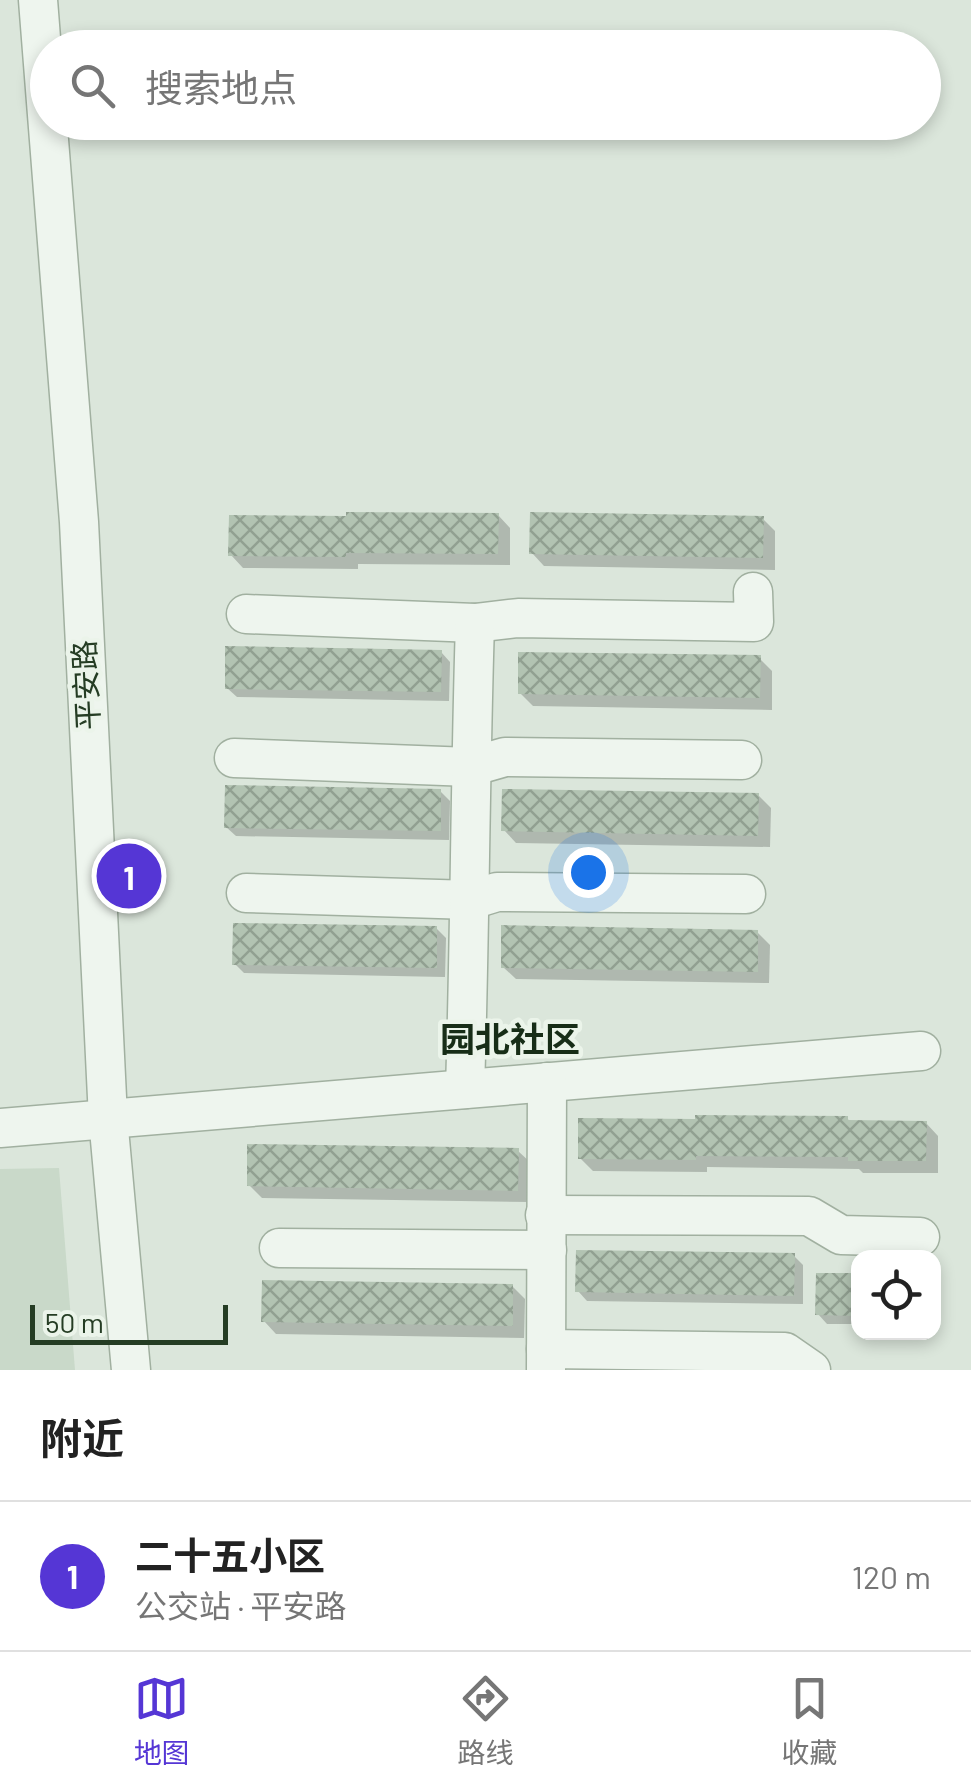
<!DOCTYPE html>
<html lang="zh">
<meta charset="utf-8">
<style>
body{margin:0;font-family:Barlow,"Noto Sans SC",sans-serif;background:#f2f2f2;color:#222}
.controls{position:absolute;right:30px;bottom:30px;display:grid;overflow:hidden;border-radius:20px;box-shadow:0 5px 15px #0003}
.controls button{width:90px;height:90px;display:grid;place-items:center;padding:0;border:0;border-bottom:2px solid #e0e0e0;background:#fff;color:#222;font:50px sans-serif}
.scale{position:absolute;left:30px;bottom:25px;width:198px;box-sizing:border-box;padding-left:10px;border:5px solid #253d24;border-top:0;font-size:28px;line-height:35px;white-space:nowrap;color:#253d24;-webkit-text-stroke:8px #ebf4ea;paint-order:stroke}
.you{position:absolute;left:588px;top:872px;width:35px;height:35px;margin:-25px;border:8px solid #fff;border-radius:50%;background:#1a73e8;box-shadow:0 0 0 15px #1a73e833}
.badge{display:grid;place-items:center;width:65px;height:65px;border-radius:50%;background:#5536d5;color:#fff;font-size:32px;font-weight:700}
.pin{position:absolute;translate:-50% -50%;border:5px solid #fff;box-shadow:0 2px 10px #0006}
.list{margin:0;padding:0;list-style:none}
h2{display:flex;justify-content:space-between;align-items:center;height:130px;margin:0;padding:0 40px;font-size:42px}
h2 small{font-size:32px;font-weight:400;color:#767676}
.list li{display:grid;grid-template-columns:65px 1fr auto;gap:30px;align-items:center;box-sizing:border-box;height:150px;padding:0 40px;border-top:2px solid #e0e0e0}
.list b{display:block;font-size:38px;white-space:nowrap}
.list p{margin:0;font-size:32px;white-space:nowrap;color:#767676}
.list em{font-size:32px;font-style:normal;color:#767676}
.icon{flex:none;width:55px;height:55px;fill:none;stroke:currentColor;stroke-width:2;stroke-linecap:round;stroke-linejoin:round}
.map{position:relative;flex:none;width:971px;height:1370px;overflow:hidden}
.search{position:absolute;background:#fff;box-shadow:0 5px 15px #0003;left:30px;right:30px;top:30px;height:110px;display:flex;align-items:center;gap:25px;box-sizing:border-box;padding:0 35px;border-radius:55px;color:#767676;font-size:38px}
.sheet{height:280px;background:#fff}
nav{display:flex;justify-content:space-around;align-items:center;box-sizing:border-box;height:140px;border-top:2px solid #e0e0e0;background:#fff;font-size:28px;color:#767676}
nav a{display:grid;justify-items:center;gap:5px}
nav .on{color:#5536d5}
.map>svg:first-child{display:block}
</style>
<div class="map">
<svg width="971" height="1370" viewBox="0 0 971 1370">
<defs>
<pattern id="building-cross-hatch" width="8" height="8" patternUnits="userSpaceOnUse" patternTransform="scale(2.5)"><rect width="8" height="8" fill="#b2c3b2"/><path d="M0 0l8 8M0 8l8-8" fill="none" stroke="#91a091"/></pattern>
</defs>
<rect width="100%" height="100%" fill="#dbe6db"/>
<polygon fill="#c9d9c9" points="59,1168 75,1370 0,1370 0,1169"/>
<g fill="#0003">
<polygon points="498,515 510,528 510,565 358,564 358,569 243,568 231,555"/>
<polygon points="762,518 775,531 775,570 544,566 532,553"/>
<polygon points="441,652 450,662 449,701 237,697 227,688"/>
<polygon points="759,658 772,671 772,710 533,706 520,693"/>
<polygon points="440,791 450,801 449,840 236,836 226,827"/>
<polygon points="758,795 771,808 770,847 516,843 504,830"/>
<polygon points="436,928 446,938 445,977 244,973 235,964"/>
<polygon points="757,932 770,945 769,983 516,979 503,967"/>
<polygon points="847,1118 851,1123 926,1123 938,1136 938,1173 863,1173 859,1169 707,1167 707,1172 593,1171 580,1158"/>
<polygon points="518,1151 531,1163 530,1202 262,1198 249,1185"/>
<polygon points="794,1256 803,1265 803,1304 587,1301 578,1291"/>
<polygon points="818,1275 858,1276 858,1324 827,1324 818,1314"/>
<polygon points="512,1286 525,1299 524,1338 276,1334 264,1321"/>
</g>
<g fill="url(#building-cross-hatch)">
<polygon points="346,512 499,513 498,554 346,553 346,557 228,556 229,515 346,516"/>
<polygon points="530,512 764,516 763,558 529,554"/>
<polygon points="225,646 442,650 441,692 225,689"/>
<polygon points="518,652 761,655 760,698 518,694"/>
<polygon points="225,785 441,789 441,831 224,828"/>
<polygon points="502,789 759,793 758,836 501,831"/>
<polygon points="233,923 437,926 437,968 232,965"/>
<polygon points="501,925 758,930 758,972 501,968"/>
<polygon points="695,1115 848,1116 848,1120 927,1121 926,1161 848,1161 848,1157 696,1156 696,1160 578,1159 578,1118 695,1119"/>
<polygon points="247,1144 519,1148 518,1191 247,1186"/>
<polygon points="576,1250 795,1253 794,1296 575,1292"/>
<polygon points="816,1273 858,1273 858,1316 815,1315"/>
<polygon points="262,1280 513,1284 513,1326 261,1322"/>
</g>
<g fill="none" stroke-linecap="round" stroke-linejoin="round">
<defs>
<g id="minor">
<polyline points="38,0 79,522 108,1118 131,1370"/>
<polyline points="246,614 475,623 518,618 754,622 753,592"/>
<polyline points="234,758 470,767 505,757 742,760"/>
<polyline points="246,893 471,900 497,892 746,894"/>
<path d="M465,1089C470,934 470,779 475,623"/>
<polyline points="0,1128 921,1051"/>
<polyline points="545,1215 809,1216 841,1235 920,1237"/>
<polyline points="279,1248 547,1250"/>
<polyline points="546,1349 785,1352 811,1370"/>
<polyline points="546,1370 547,1082"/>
</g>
</defs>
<use href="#minor" stroke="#a1b0a0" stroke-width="41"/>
<use href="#minor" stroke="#eef5ee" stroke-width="38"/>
</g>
<g text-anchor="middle" stroke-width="9" stroke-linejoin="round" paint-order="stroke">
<g font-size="30" fill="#253d24" stroke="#ebf4ea">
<text transform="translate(87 685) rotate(-93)" y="10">平安路</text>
</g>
<g font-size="35" font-weight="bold" fill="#172d17" stroke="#ebf4ea">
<text x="510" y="1052">园北社区</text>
</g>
</g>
</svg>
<div class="controls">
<button><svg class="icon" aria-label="locate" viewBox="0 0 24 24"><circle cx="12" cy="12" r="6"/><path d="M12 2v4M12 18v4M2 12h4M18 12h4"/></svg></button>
</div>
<div class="scale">50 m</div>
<div class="you"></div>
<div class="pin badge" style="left:129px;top:876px">1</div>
<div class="search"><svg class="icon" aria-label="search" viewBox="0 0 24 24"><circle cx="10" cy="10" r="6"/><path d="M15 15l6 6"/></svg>搜索地点</div>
</div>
<section class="sheet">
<h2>附近<small></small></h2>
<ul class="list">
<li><span class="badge">1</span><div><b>二十五小区</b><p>公交站 · 平安路</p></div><em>120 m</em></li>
</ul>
</section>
<nav>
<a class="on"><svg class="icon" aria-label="map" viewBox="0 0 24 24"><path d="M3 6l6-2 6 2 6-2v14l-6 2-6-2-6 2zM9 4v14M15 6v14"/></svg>地图</a>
<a><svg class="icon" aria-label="directions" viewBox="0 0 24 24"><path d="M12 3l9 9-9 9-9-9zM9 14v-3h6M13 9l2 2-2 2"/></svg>路线</a>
<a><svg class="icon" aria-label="saved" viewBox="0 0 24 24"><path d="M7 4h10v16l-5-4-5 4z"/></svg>收藏</a>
</nav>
